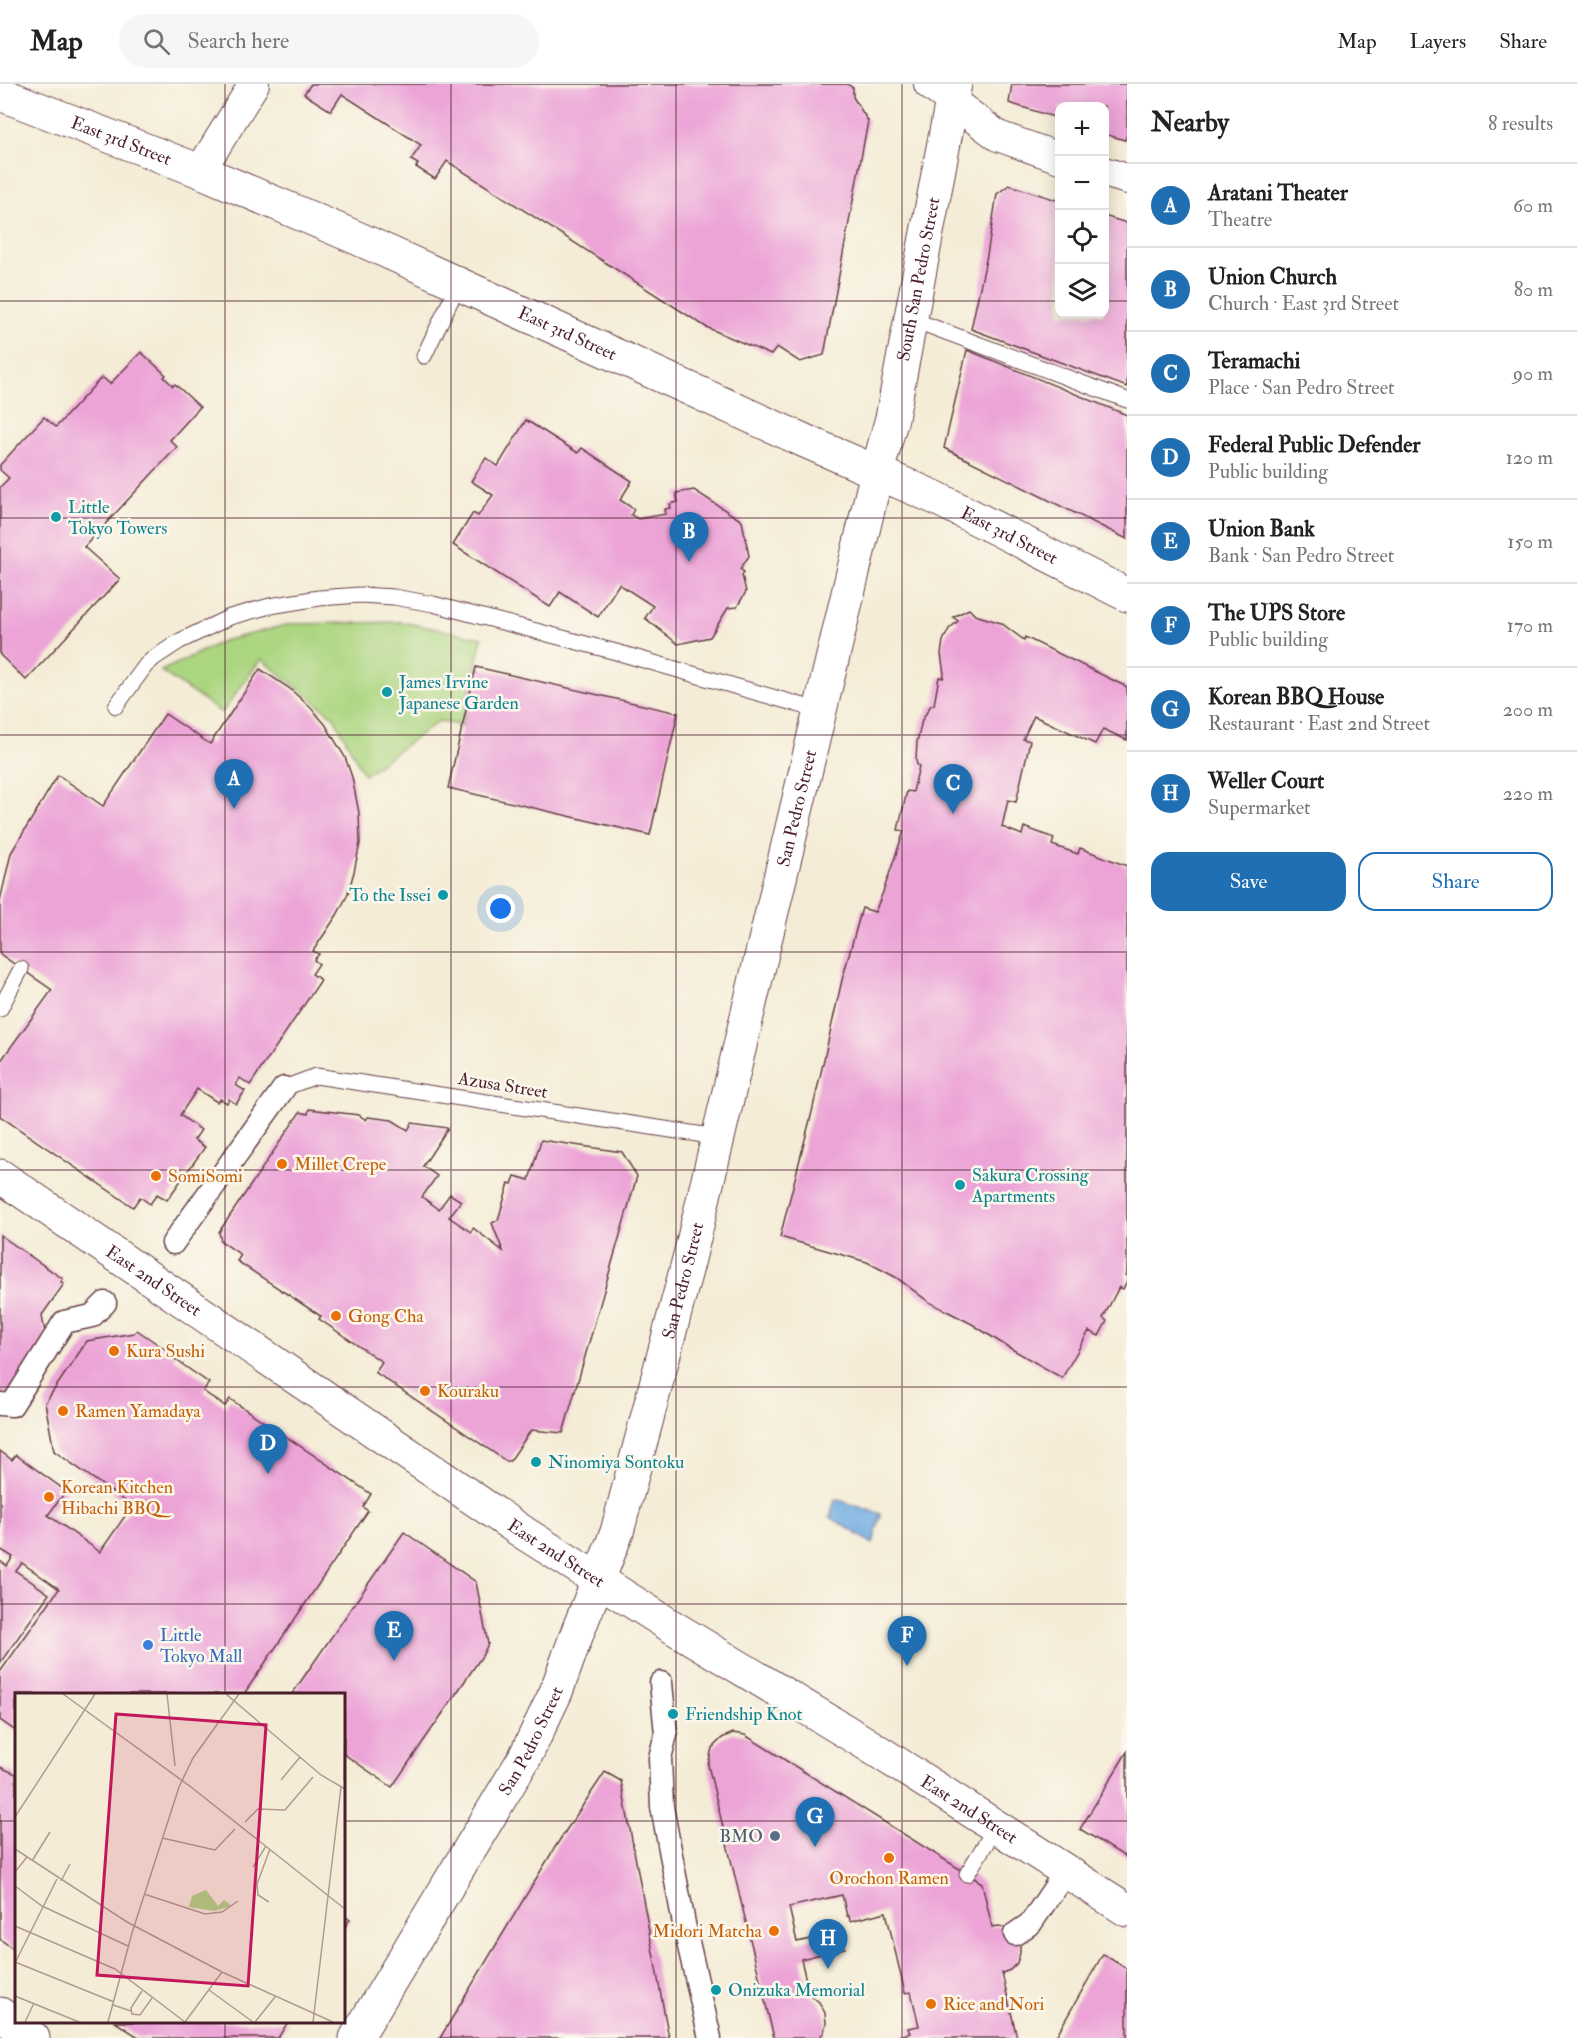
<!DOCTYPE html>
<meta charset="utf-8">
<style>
body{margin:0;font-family:"IM FELL Double Pica",serif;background:#f6f6f6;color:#222}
.controls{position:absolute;right:18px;top:18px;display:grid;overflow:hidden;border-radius:12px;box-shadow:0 3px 15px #0003}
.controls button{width:54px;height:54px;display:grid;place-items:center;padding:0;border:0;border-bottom:2px solid #e0e0e0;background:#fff;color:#222;font:30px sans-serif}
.you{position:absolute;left:501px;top:825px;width:21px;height:21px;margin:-15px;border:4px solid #fff;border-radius:50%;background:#1a73e8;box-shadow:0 0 0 9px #1a73e833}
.badge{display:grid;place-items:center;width:39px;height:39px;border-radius:50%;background:#1f6fb2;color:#fff;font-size:20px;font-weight:700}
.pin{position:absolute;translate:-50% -50px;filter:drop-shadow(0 2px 3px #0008)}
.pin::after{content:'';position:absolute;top:32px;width:21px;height:18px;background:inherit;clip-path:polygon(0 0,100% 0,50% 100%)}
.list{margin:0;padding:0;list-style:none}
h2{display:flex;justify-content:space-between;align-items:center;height:78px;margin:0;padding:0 24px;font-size:26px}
h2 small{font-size:20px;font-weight:400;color:#767676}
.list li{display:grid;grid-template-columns:39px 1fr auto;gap:18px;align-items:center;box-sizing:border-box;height:84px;padding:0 24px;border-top:2px solid #e0e0e0}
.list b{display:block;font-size:22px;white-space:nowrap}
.list p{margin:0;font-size:20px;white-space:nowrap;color:#767676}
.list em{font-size:20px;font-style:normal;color:#767676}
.actions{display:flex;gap:12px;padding:18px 24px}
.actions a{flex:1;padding:14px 0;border:2px solid #1f6fb2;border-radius:18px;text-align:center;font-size:21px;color:#1f6fb2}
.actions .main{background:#1f6fb2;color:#fff}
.icon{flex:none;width:33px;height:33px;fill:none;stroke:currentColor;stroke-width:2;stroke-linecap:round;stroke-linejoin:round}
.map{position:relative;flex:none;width:1127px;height:1954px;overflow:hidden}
header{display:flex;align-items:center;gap:36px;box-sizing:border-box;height:84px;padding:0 30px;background:#fff;border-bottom:2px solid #e0e0e0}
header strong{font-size:28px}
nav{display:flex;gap:33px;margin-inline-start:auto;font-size:21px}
.search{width:420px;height:54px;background:#f6f6f6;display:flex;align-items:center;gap:15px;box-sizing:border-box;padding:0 21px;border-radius:33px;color:#767676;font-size:22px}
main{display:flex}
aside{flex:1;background:#fff}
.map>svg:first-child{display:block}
</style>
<header>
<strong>Map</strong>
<div class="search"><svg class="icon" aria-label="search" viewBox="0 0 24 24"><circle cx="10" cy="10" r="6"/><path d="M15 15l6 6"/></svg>Search here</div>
<nav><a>Map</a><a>Layers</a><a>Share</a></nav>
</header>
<main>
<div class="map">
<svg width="1127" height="1954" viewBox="0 0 1127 1954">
<rect width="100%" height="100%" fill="#fbf7ec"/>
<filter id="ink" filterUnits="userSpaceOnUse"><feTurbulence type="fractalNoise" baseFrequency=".0167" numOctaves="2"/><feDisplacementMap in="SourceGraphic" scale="12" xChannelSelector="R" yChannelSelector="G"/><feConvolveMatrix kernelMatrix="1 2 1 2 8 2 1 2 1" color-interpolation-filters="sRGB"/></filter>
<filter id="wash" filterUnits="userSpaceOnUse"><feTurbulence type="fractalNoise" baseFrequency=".008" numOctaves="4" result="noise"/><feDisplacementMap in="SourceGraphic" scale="24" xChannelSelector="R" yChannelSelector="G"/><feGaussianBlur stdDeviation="1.35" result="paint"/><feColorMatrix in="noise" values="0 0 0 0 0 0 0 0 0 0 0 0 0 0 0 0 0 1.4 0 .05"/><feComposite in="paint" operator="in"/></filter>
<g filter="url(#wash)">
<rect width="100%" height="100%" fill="#f4ecd6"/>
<polygon fill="#acd580" stroke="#7b7a56" stroke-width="1.5" points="402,538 482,554 462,642 439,637 364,691 334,633 261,575 222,629 161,587 223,557 290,540"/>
<polygon fill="#6eabe0" stroke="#5c6586" stroke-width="1.5" points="835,1415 881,1430 873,1460 830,1433"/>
<g id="blocks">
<g fill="#eca4d7">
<polygon points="311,0 847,0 853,4 853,13 868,37 824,271 800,278 777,263 771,271 706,243 447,77 435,95 416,83 418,80 411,76 421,61 342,10 331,27 304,10"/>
<polygon points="1012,0 1127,0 1127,51 1125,56 1104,50 1104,22 1060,22 1060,35 1009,19"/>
<polygon points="1009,101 1060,117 1060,230 1104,230 1104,132 1127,139 1127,303 971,245 987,171 997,110"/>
<polygon points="967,266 1127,331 1127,455 944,364"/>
<polygon points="141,268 166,291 164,293 173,302 175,300 200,323 170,356 177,363 84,463 120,495 26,596 0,571 0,403 9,394 0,386 0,381 44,333 56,343 102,293 110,300"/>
<polygon points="526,336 578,369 582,364 632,397 620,416 634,425 631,431 638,435 666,430 665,425 671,424 670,420 678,418 676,409 694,406 742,437 749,472 740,485 744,488 742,491 746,508 737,523 728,524 710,553 678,560 645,534 653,522 619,500 598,533 560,508 550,523 453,461 473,429 478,432 493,411 471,397 486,374 498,382"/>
<polygon points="969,525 975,531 1001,539 1024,556 1025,553 1127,603 1127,656 1103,645 1095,660 1034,632 1023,655 1030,657 1016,718 1008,716 1002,743 1022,751 1024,743 1054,754 1052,761 1078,770 1080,764 1127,782 1127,1187 1125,1191 1127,1192 1127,1197 1123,1205 1119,1203 1103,1234 1107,1237 1099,1252 1089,1247 1062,1294 1003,1260 972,1240 929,1218 897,1194 867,1178 780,1153 812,1028 842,896 862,824 875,828 883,808 904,747 898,746 907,707 913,708 919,682 917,681 916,676 917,658 922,636 931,621 934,621 939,593 943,594 944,590 941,570 943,557 949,545 958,537 953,533"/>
<polygon points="476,583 678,629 650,751 448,704"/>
<polygon points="260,585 289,604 310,623 325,640 345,673 352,693 359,729 360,759 354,788 347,812 337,831 313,867 319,870 314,876 319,880 312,890 321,896 250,1001 240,994 236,1001 245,1007 236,1020 229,1015 227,1019 220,1015 217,1018 197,1005 180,1031 201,1046 194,1056 205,1063 167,1116 157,1110 150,1120 140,1113 133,1123 0,1032 0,978 52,906 0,870 0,817 11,769 58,691 103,722 165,630 210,660"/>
<polygon points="309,1025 359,1031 366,1036 368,1033 392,1036 408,1046 412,1039 448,1044 423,1082 437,1092 422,1113 439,1125 450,1110 461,1117 449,1133 471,1148 473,1144 503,1167 492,1139 498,1136 509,1099 512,1100 515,1092 529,1096 541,1056 622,1068 637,1092 563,1349 531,1346 510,1377 506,1377 375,1288 382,1278 319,1235 321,1232 319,1231 237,1177 241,1171 221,1157 219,1148 300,1028 308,1030"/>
<polygon points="0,1151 63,1195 61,1198 64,1200 42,1231 46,1255 9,1311 0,1311"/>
<polygon points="137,1246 175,1272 173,1274 209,1299 203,1307 225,1322 230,1315 371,1410 363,1423 368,1427 244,1610 16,1610 16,1647 0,1636 0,1588 59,1505 22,1479 16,1487 49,1510 0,1579 0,1477 7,1482 13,1473 0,1465 0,1367 12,1376 16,1371 66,1407 48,1431 100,1468 132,1422 54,1367 45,1319 87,1257 134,1249"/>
<polygon points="404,1448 476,1498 488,1560 482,1572 392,1703 344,1670 344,1610 292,1610"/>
<polygon points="733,1649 745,1651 982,1799 992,1843 999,1842 1008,1845 1020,1859 1020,1869 1017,1879 1010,1886 1002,1889 1017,1954 893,1954 910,1949 908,1944 919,1942 911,1908 905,1909 886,1828 850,1837 849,1832 847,1832 842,1811 789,1823 797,1858 841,1848 845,1864 801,1875 809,1910 819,1918 825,1929 826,1939 824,1948 819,1954 774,1954 708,1681 712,1664 722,1654"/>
<polygon points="1127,1668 1127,1774 1080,1745"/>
<polygon points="0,1683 16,1690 16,1867 0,1855"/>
<polygon points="605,1688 621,1697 669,1954 440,1954 557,1760"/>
<polygon points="344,1833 350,1835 344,1845"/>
<polygon points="1103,1870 1127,1885 1127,1954 1055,1954"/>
<polygon points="115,1938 288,1938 278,1954 140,1954"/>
</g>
</g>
</g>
<g filter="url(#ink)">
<use href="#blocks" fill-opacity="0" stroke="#643e45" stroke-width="1.5"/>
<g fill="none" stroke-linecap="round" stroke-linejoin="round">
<defs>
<g id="service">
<polyline points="911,235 1127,316"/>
<polyline points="424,272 459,199"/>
<polyline points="116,622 146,581 154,574 180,557 230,533 270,522 319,514 360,511 394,513 433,520 616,568 821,627"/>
<polyline points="0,925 21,885"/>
<polyline points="284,1004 316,992 717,1053"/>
<polyline points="967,1790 996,1743"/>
</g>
<g id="pedestrian">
<polyline points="173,1159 284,1004"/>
<polyline points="0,1320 12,1321 64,1238 92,1232 105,1219"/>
<polyline points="661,1599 666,1650 660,1674 662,1723 685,1845 710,1954"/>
<polyline points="1015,1850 1031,1839 1066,1787"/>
</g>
<g id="minor">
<polyline points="929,0 998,52 1060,74"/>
<polyline points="200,87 254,0"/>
<polyline points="1104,88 1127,95"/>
</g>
<g id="tertiary">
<path id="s1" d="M0,1092L524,1449L671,1542L865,1659L1127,1826"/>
</g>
<g id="secondary">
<polyline points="0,1930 33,1954"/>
<path id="s2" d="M356,1954L525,1673L556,1608L578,1547L617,1448L689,1175L877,388L892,334L955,0"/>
</g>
<g id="primary">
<path id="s3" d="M0,10L200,87L357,154L805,357L936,414L1127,511"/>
</g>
</defs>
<use href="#service" stroke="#643e45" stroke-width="17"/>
<use href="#pedestrian" stroke="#643e45" stroke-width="25"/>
<use href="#minor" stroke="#643e45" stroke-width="32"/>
<use href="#tertiary" stroke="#643e45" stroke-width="35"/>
<use href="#secondary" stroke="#643e45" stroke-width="35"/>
<use href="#primary" stroke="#643e45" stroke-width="35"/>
<use href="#service" stroke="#fff" stroke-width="15"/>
<use href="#pedestrian" stroke="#fff" stroke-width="22"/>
<use href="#minor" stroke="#fff" stroke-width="30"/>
<use href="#tertiary" stroke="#fff" stroke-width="33"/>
<use href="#secondary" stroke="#fff" stroke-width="33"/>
<use href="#primary" stroke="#fff" stroke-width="33"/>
</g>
</g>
<path fill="none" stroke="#4a1f2b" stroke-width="1.5" stroke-opacity="0.55" d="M225,0V1610M451,0V1954M676,0V1954M902,0V1954M0,217H1060M1104,217H1127M0,434H1127M0,651H1127M0,868H1127M0,1086H1127M0,1303H1127M0,1520H1127M0,1737H16M344,1737H1127M225,1938V1954"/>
<g fill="#0f9aa8" stroke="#fbf7ec" stroke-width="2">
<circle cx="56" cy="433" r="6"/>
<circle cx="387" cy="608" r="6"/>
<circle cx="443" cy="811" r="6"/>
<circle cx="960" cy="1101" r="6"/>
<circle cx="536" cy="1378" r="6"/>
<circle cx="673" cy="1630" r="6"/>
<circle cx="716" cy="1906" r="6"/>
</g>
<g fill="#e8710a" stroke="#fbf7ec" stroke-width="2">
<circle cx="282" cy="1080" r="6"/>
<circle cx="156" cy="1092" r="6"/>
<circle cx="336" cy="1232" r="6"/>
<circle cx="114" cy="1267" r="6"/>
<circle cx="425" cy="1307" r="6"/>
<circle cx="63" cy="1327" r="6"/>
<circle cx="49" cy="1413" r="6"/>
<circle cx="889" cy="1774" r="6"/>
<circle cx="774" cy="1847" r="6"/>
<circle cx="931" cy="1920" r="6"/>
</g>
<circle fill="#3f7fe0" stroke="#fbf7ec" stroke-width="2" cx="148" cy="1561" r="6"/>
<circle fill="#5c6f8a" stroke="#fbf7ec" stroke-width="2" cx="775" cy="1752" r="6"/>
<g text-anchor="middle" stroke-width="5" stroke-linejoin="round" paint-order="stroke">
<g font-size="18" fill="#4a1f2b" stroke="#fbf7ec">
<text dy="6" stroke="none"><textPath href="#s3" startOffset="130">East 3rd Street</textPath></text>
<text dy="6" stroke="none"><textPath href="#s2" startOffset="1860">South San Pedro Street</textPath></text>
<text dy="6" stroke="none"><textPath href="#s3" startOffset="616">East 3rd Street</textPath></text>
<text dy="6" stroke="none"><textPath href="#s3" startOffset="1102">East 3rd Street</textPath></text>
<text dy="6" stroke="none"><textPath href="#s2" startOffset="1317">San Pedro Street</textPath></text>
<text transform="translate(503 1001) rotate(9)" y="6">Azusa Street</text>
<text dy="6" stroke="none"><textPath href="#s2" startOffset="831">San Pedro Street</textPath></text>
<text dy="6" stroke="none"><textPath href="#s1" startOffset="186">East 2nd Street</textPath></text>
<text dy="6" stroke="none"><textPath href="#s1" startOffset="672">East 2nd Street</textPath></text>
<text dy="6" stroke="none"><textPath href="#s2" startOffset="345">San Pedro Street</textPath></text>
<text dy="6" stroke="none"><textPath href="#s1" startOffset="1158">East 2nd Street</textPath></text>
</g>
<g font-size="18" fill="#0d838f" stroke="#fbf7ec" text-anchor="start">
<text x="68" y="429">Little<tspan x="68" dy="21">Tokyo Towers</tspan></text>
<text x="399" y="604">James Irvine<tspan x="399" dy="21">Japanese Garden</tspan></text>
<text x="431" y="817" text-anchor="end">To the Issei</text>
<text x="972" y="1097">Sakura Crossing<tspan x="972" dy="21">Apartments</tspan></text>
<text x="548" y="1384">Ninomiya Sontoku</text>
<text x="685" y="1636">Friendship Knot</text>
<text x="728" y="1912">Onizuka Memorial</text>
</g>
<g font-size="18" fill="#c56008" stroke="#fbf7ec" text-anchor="start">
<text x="294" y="1086">Millet Crepe</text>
<text x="168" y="1098">SomiSomi</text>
<text x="348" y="1238">Gong Cha</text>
<text x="126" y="1273">Kura Sushi</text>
<text x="437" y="1313">Kouraku</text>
<text x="75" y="1333">Ramen Yamadaya</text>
<text x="61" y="1409">Korean Kitchen<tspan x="61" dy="21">Hibachi BBQ</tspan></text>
<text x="889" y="1800" text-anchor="middle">Orochon Ramen</text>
<text x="762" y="1853" text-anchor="end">Midori Matcha</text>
<text x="943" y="1926">Rice and Nori</text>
</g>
<g font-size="18" fill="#366cbe" stroke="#fbf7ec" text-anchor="start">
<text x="160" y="1557">Little<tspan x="160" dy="21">Tokyo Mall</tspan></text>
</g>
<g font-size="18" fill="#4e5e75" stroke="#fbf7ec" text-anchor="end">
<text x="763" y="1758">BMO</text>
</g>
</g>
<g transform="translate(15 1609)">
<rect width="330" height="330" fill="#f4ecd6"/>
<path d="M191,197L203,213L209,207L217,213L199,218L174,214L177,203Z" fill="#acd580"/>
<path fill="none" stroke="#b09a92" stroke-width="1.5" d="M48,1L176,94L330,216M152,1L160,73M211,1L306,82L330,96M266,87L285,64M329,87L330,27M0,124L80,1M230,129L243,116L270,117L298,84M147,145L200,157L220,136M0,156L112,229L207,279L318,329M17,168L35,139M238,174L251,153M0,179L12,164M46,188L55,171M0,193L27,213L113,253M129,201L190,221L207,219L223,208M254,209L243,202L242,191L255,156M0,233L100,276L170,329M0,269L99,309M0,270L42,186M194,297L238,329M127,298L116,315L117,321L125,322L137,305M0,303L64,329M98,312L116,318M10,329L19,310M93,329L117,240L164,94L178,65L224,1M170,329L207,279M240,329L260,304M298,329L326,94"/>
<path fill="#c2185b" fill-opacity="0.15" stroke="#c2185b" stroke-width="3" d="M101,21L251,32L233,293L82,282Z"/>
<rect width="330" height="330" fill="none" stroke="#4a1f2b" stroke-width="3"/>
</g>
</svg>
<div class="controls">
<button>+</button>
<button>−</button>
<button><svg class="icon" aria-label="locate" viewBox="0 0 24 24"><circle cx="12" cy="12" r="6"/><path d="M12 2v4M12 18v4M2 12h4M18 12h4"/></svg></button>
<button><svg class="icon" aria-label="layers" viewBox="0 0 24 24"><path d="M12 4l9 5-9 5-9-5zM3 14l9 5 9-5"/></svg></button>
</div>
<div class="you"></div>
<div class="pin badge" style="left:234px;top:725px">A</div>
<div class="pin badge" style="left:689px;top:478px">B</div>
<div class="pin badge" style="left:953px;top:730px">C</div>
<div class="pin badge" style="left:268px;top:1390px">D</div>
<div class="pin badge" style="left:394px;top:1577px">E</div>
<div class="pin badge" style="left:907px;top:1582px">F</div>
<div class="pin badge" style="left:815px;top:1763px">G</div>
<div class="pin badge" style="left:828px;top:1885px">H</div>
</div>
<aside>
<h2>Nearby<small>8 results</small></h2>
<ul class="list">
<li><span class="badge">A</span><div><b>Aratani Theater</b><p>Theatre</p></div><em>60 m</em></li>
<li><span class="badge">B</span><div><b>Union Church</b><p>Church · East 3rd Street</p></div><em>80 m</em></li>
<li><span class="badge">C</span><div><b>Teramachi</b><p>Place · San Pedro Street</p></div><em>90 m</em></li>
<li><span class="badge">D</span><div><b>Federal Public Defender</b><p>Public building</p></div><em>120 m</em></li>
<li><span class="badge">E</span><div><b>Union Bank</b><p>Bank · San Pedro Street</p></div><em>150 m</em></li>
<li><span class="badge">F</span><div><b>The UPS Store</b><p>Public building</p></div><em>170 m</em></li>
<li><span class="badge">G</span><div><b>Korean BBQ House</b><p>Restaurant · East 2nd Street</p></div><em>200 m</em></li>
<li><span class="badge">H</span><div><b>Weller Court</b><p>Supermarket</p></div><em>220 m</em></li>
</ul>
<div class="actions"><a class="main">Save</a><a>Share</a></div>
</aside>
</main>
